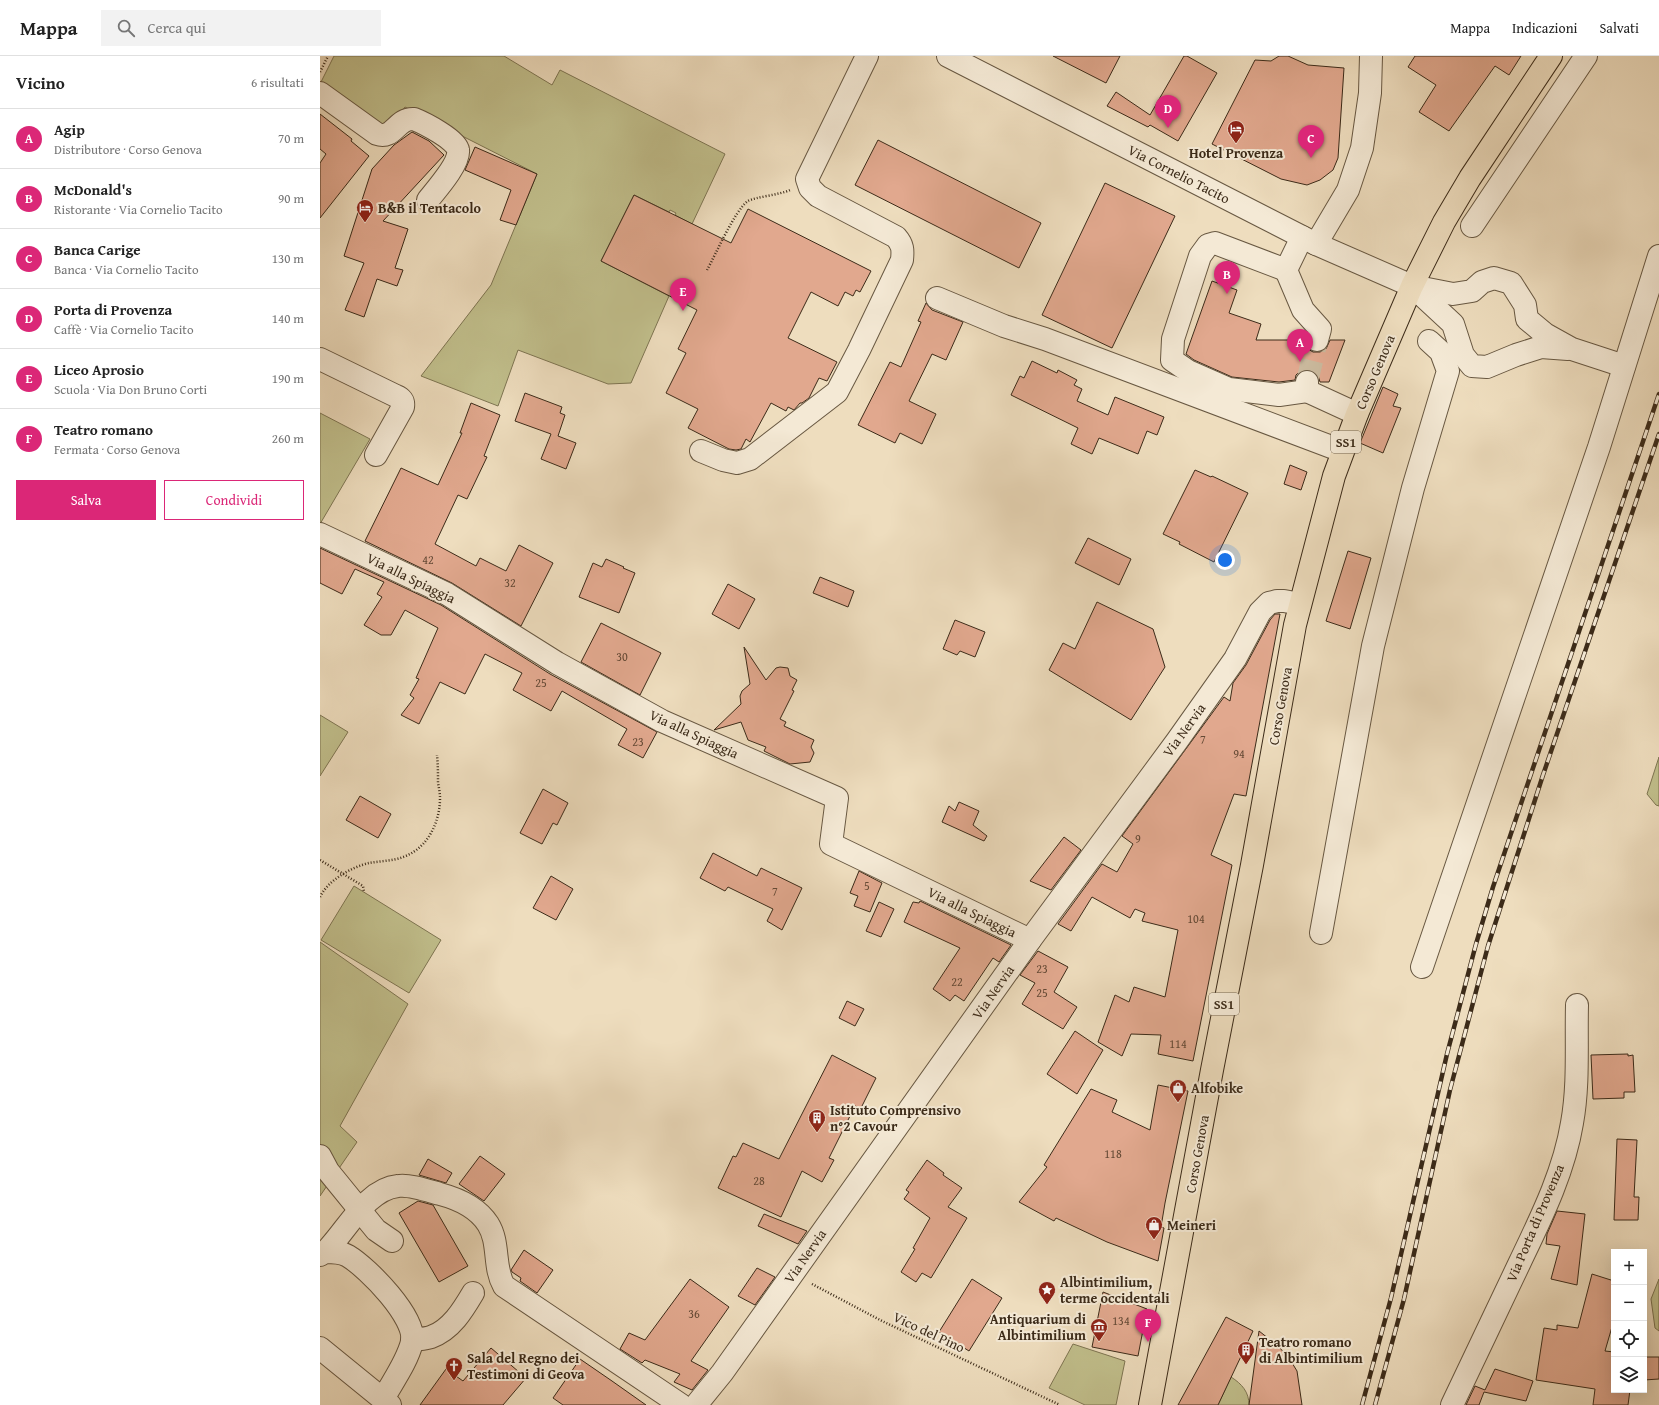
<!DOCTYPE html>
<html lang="it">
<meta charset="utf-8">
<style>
body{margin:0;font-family:"Gentium Book Plus",serif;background:#f2f2f2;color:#222}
.controls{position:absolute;right:12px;bottom:12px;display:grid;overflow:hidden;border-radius:0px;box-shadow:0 4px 16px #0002}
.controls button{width:36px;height:36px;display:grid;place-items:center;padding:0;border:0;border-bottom:1px solid #e0e0e0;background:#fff;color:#222;font:20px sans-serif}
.you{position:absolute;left:905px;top:504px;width:14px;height:14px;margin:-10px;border:3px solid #fff;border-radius:50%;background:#1a73e8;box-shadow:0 0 0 6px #1a73e833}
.badge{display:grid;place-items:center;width:26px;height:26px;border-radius:50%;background:#db2777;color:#fff;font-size:13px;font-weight:700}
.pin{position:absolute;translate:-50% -33px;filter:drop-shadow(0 1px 2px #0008)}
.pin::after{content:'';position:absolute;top:21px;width:14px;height:12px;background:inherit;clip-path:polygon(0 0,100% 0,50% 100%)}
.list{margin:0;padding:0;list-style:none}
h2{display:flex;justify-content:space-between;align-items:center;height:52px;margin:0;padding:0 16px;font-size:17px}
h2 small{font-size:13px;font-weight:400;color:#767676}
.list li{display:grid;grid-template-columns:26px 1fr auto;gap:12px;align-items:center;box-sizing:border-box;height:60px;padding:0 16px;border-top:1px solid #e0e0e0}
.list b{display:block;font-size:15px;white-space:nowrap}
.list p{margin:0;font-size:13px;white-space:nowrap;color:#767676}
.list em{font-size:13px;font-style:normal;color:#767676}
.actions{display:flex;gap:8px;padding:12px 16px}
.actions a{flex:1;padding:9px 0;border:1px solid #db2777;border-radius:0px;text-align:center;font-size:14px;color:#db2777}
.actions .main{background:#db2777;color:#fff}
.icon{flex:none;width:22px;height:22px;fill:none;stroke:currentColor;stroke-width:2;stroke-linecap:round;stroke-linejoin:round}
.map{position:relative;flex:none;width:1339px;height:1349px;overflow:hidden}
header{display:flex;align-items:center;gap:24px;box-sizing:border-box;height:56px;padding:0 20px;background:#fff;border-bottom:1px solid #e0e0e0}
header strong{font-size:19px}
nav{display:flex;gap:22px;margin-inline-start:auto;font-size:14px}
.search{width:280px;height:36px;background:#f2f2f2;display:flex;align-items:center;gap:10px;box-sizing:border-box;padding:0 14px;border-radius:0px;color:#767676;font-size:15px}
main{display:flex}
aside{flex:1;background:#fff}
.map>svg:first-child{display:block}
</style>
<header>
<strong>Mappa</strong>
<div class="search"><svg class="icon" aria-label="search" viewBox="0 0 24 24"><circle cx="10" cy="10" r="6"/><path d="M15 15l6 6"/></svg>Cerca qui</div>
<nav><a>Mappa</a><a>Indicazioni</a><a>Salvati</a></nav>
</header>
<main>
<aside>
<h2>Vicino<small>6 risultati</small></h2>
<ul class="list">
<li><span class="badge">A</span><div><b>Agip</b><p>Distributore · Corso Genova</p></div><em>70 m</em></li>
<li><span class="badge">B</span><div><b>McDonald's</b><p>Ristorante · Via Cornelio Tacito</p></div><em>90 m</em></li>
<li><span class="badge">C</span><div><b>Banca Carige</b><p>Banca · Via Cornelio Tacito</p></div><em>130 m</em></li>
<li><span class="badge">D</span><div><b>Porta di Provenza</b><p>Caffè · Via Cornelio Tacito</p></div><em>140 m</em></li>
<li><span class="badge">E</span><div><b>Liceo Aprosio</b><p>Scuola · Via Don Bruno Corti</p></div><em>190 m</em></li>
<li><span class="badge">F</span><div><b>Teatro romano</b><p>Fermata · Corso Genova</p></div><em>260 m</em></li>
</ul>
<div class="actions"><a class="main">Salva</a><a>Condividi</a></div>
</aside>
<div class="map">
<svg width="1339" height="1349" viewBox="0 0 1339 1349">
<rect width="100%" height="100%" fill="#eeddbe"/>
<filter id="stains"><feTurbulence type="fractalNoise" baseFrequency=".005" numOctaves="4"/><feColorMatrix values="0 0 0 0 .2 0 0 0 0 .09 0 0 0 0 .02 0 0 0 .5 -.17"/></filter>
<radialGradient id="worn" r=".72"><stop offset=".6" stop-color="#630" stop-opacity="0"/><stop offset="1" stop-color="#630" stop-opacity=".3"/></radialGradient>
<g fill="#c1bf8c" stroke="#7e7552">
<polygon points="14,0 184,0 232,29 240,14 405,98 372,168 355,159 356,157 350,154 349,156 314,139 281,205 349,240 311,327 288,328 198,294 178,350 101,320 171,229 217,118 85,51 68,71 53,70 0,28"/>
<polygon points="0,357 50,383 0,468"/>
<polygon points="0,659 28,676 0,720"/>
<polygon points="1339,701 1339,750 1336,749 1327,738"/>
<polygon points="34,830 121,884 89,937 1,884"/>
<polygon points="0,886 88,948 20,1070 37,1086 0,1140"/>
<polygon points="1339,1223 1339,1275 1335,1272 1331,1243"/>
<polygon points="753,1288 805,1305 796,1349 765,1349 729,1332"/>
<path d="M911,1321C922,1328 929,1336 929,1349H898Z"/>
</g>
<g fill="#e1a88e" stroke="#3c2b19">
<polygon points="733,0 800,0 786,27"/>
<polygon points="864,0 867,0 897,17 858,85 830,69 828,71 787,50 796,36 830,59"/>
<polygon points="959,0 968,0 988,9 1024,12 1018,102 1013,114 1000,124 987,129 961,123 892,88 935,4 951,5"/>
<polygon points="1095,0 1201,0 1189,19 1175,10 1129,75 1099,56 1116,29 1088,11"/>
<polygon points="0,58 32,83 31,85 49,100 0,162 0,107 6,98 0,93"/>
<polygon points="92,76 109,85 124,99 63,165 88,173 75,212 83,214 77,230 57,223 44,261 25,254 44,207 24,200 52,113 74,89"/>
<polygon points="558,84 721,167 699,212 535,129"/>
<polygon points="155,91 217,118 196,169 180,164 191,134 145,114"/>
<polygon points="785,127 855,160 792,292 722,259"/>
<polygon points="314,139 411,187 428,153 551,215 540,236 536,234 533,240 525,236 518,250 491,236 468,282 517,306 507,325 499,322 489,342 482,347 480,347 474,354 468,351 466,355 451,347 430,386 426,383 421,393 416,394 409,393 368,372 378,353 346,337 366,297 358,293 377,254 281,205"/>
<polygon points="892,225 917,234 909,257 941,268 936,284 985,284 988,293 993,296 1000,296 1006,293 1010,284 1025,284 1009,326 1000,326 998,319 993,315 987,314 980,315 976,319 975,324 959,326 912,321 874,304 866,298"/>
<polygon points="606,247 612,254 643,266 626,304 612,298 589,345 616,358 602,388 580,377 575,387 538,369 570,306 581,311 601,266 598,265"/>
<polygon points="712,305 737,317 738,314 757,324 754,329 762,333 757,345 788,359 795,341 844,361 837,379 827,375 818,398 779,382 772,398 751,388 758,372 691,339 700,320 704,322"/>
<polygon points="1063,331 1078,338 1073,350 1081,352 1063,397 1040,387"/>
<polygon points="205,337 242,351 240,357 245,359 238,380 256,387 246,413 221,403 231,378 195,365"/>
<polygon points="151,347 180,359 164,400 167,401 147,443 138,439 115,488 156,510 160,502 186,515 199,489 233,507 201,570 132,527 45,485 81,412 118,429 142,377 140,377"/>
<polygon points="970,409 987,416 981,434 964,428"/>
<polygon points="875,414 891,421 892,420 928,437 894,506 859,488 860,486 843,478"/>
<polygon points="768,482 811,503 799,529 755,507"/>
<polygon points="0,492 121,549 230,618 337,676 323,702 298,689 307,673 242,635 231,655 193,634 202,617 165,598 145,638 120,626 99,668 81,659 94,642 90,639 99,623 96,622 118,572 85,554 71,579 61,579 44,569 62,541 57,538 64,526 35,513 22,538 0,527"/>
<polygon points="1028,495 1051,502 1030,573 1006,565"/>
<polygon points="286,503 304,511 303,512 315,517 299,557 259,541 273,507 282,511"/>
<polygon points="500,521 534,535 528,551 493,537"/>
<polygon points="408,528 435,543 419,573 392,558"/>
<polygon points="777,546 833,573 845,611 811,664 729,614 743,587 755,593"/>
<polygon points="955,558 960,558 926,740 914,738 891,799 912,809 873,1005 838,998 841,979 811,978 802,1000 778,986 795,939 809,946 814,931 845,941 858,874 822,865 825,857 815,853 810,862 772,841 751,875 738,868 782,808 797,816 813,788 802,780 904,641 910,645 913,627 926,609 950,564"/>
<polygon points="635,564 665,576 655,601 640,595 637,599 623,593"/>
<polygon points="281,567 341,597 320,639 261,606"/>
<polygon points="424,591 446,624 456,612 460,611 468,612 470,620 477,624 472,634 474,635 460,663 466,666 464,670 494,684 491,691 494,697 490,706 470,708 444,695 446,691 428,684 421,666 394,674 421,648 420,640 422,635 430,628"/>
<polygon points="223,733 248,747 237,769 233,767 222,788 200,777"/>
<polygon points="40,740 71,758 58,782 26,764"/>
<polygon points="639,746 659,755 653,769 667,780 664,785 622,766 629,750 635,755"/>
<polygon points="744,781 761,794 731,834 710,825"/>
<polygon points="393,797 437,820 441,812 482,832 462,874 447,865 453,853 408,831 405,835 380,822"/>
<polygon points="539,815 562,827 550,856 534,850 538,840 530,837"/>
<polygon points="231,820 253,833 236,864 213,852"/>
<polygon points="600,845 691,889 679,906 673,902 644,945 635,939 630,945 613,933 640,892 584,866 593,846 599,847"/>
<polygon points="559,846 574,853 561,881 546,875"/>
<polygon points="718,895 748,911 734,936 757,951 743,973 702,948 715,927 700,919"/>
<polygon points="527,945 544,953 535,970 519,962"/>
<polygon points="755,975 783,994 757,1038 727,1018"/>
<polygon points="1308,998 1308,1000 1313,999 1315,1036 1304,1036 1304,1042 1273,1043 1271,999"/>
<polygon points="512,999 556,1022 541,1052 535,1050 509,1102 514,1104 502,1126 482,1115 461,1161 398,1132 413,1100 416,1101 423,1087 459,1103"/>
<polygon points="838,1029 868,1035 845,1147 841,1171 844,1172 838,1205 787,1186 736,1162 734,1165 699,1146 727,1111 724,1109 771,1033 797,1044 792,1056 830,1074"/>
<polygon points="1297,1083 1317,1084 1314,1141 1319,1141 1318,1164 1294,1164"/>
<polygon points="160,1100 185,1118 164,1145 139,1128"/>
<polygon points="108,1103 132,1117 126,1127 99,1119"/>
<polygon points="607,1104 624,1117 623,1119 642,1132 628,1151 647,1162 611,1222 602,1217 596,1226 581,1216 595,1193 593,1192 610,1162 584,1143 589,1136 586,1134"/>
<polygon points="98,1145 113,1149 148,1210 119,1226 79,1157"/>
<polygon points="1237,1155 1265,1158 1257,1229 1231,1223 1240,1190 1226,1188 1227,1178"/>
<polygon points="444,1158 487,1175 478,1188 438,1170"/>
<polygon points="204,1194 233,1214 217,1237 200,1225 201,1222 192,1216 191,1214"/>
<polygon points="437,1212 455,1221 435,1249 418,1240"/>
<polygon points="1272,1218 1294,1225 1294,1264 1285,1295 1294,1296 1294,1334 1310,1334 1308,1349 1273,1349 1275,1333 1216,1324 1224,1272 1237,1274 1237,1269 1258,1272"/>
<polygon points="370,1223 409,1251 371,1305 388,1314 372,1334 354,1326 360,1318 325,1304 322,1307 300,1293 309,1277 325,1284"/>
<polygon points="652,1223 682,1242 649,1295 619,1276"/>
<polygon points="783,1236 827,1253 818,1300 772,1291"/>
<polygon points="906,1261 933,1275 898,1349 858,1349"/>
<polygon points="939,1275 958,1290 969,1302 977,1315 982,1349 929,1349"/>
<polygon points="171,1292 206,1322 183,1349 100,1349 126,1313 143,1325"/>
<polygon points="1324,1301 1339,1301 1339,1323 1324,1324"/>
<polygon points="260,1303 292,1325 326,1349 243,1349 233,1342"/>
<polygon points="1175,1313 1213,1325 1206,1345 1164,1336 1159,1349 1146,1349 1155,1330 1165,1334"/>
</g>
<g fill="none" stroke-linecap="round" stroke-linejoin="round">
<polyline stroke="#cab99d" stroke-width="22" stroke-dasharray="22 11" stroke-linecap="butt" points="987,326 997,284"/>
<defs>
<g id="minor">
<polyline points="628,0 996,188 1092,230 1133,238 1152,235 1162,226 1174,222 1191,227 1205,249 1207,263 1225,278 1252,293 1304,310"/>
<path d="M0,37L57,78C74,84 76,62 94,63C104,67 137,84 138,94C140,107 116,134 108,144"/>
<polyline points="1152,170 1266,0"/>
<polyline points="982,181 966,214 895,187 888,189 880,200 853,283 852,304 868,315 909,333 959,339 987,335"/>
<polyline points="996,188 1028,134 1042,92 1050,37 1051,0"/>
<polyline points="966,214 983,254 1000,273 997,284"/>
<polyline points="1092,230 1133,268 1143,299 1152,310 1167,311 1196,299 1221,291 1248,293"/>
<polyline points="617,242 684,270 725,283 1022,395"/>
<path d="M0,303L76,340C81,342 84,345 83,351L56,399"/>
<polyline points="987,326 987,335 1037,358"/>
<path d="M381,395L403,404L417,407L430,403L517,336L539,294L582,204C583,194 583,189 576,181L498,140L490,132L487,123L547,0"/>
<polyline points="0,478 127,538 237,607 342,665 517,742 511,788 710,884"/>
<polyline points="1001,877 1053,590 1093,432 1128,315 1121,296 1109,285"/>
<polyline points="1102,911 1279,391 1339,200"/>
<polyline points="0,1100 8,1115 56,1174 72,1185"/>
<path d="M5,1196C26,1176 46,1133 78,1130C89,1128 109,1135 120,1138C139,1143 157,1151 168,1168C180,1187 173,1211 184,1230L361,1349"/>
<path d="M0,1199L5,1196C13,1196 21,1196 28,1200C48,1212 97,1262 92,1286C87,1306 73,1325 63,1343"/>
<path d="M92,1284C98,1283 105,1283 111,1281C131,1274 143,1254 153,1237"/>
<polyline points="0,1292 70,1349"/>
<polyline points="376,1349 402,1317 710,884 857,685 915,603 940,556 949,547 957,545 964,545 980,548"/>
<path d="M1132,1349C1155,1301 1177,1254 1200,1206C1221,1162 1244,1116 1252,1067C1259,1029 1256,988 1257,949"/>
</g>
<polyline id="major" points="830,1349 892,1014 932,809 975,569 1014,420 1037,358 1092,230 1124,166 1150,122 1231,0"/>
</defs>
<use href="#minor" stroke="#685842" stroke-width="24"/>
<use href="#major" stroke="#3c2b19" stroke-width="24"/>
<g stroke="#3c2b19" stroke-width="2.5" stroke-dasharray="1 2" stroke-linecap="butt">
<polyline points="0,16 8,0"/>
<path d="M387,214C396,198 415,154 428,145C435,141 459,139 470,134"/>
<polyline points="0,804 43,830 44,836"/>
<path d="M0,841C8,824 32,811 49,807C60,805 73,805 83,801C107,793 120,767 120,742C120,737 119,732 118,727C118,718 118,709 117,699"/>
<polyline points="492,1228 562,1265 740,1349"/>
</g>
<use href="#minor" stroke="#f4e9d5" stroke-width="22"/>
<use href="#major" stroke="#eeddbe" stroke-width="22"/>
<defs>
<g id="rail">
<polyline points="1042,1349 1071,1242 1127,998 1156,888 1173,831 1212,715 1339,338"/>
<polyline points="1055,1349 1084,1243 1130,1034 1168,890 1223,719 1339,378"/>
</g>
</defs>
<use href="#rail" stroke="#3c2b19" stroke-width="4.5"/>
<use href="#rail" stroke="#f4e9d5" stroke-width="3" stroke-dasharray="9" stroke-linecap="butt"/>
</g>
<defs>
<symbol id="hotel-pin" viewBox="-11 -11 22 30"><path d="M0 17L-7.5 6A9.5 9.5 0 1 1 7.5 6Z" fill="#8f2418" stroke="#f4e9d5"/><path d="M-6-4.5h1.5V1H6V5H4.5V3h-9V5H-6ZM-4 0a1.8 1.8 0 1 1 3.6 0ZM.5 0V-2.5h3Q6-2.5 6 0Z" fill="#fff"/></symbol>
<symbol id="shop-pin" viewBox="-11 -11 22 30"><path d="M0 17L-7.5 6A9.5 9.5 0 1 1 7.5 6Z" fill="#8f2418" stroke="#f4e9d5"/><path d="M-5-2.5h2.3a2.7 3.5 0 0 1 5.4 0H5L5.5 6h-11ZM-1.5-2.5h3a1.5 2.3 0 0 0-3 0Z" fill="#fff"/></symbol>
<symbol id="building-pin" viewBox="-11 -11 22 30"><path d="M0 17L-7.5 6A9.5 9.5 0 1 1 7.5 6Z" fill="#8f2418" stroke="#f4e9d5"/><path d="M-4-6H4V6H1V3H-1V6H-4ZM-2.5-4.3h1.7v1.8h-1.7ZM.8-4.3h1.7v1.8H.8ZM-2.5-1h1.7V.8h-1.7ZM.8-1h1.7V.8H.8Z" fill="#fff"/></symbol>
<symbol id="sight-pin" viewBox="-11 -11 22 30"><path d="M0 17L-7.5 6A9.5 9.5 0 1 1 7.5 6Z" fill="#8f2418" stroke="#f4e9d5"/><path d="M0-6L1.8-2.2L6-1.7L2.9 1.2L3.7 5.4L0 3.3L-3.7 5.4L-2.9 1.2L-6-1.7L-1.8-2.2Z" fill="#fff"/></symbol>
<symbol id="museum-pin" viewBox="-11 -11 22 30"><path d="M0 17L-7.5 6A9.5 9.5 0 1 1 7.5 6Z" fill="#8f2418" stroke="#f4e9d5"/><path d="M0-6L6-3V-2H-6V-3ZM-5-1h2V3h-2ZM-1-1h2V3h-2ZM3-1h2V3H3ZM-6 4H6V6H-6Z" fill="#fff"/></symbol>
<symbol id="church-pin" viewBox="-11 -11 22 30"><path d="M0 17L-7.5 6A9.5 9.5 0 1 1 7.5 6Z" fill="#8f2418" stroke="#f4e9d5"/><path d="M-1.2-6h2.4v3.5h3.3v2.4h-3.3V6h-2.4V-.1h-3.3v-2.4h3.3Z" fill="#fff"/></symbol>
</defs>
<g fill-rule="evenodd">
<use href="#hotel-pin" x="906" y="63" width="20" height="27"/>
<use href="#hotel-pin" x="35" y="142" width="20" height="27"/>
<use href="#shop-pin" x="848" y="1022" width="20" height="27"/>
<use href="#building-pin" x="487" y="1052" width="20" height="27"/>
<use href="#shop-pin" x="824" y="1159" width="20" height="27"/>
<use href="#sight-pin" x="717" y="1224" width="20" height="27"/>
<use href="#museum-pin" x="769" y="1261" width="20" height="27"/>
<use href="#building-pin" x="916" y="1284" width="20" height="27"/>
<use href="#church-pin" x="124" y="1300" width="20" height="27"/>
</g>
<g text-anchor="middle" stroke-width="4" stroke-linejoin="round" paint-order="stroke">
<g font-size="12" fill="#654a36">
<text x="108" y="508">42</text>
<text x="190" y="531">32</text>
<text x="302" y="605">30</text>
<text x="221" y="631">25</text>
<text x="883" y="688">7</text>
<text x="318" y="690">23</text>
<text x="919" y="702">94</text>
<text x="818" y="787">9</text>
<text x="547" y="834">5</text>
<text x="455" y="840">7</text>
<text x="876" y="867">104</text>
<text x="722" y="917">23</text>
<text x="637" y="930">22</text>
<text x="722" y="941">25</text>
<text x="858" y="992">114</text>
<text x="793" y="1102">118</text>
<text x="439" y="1129">28</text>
<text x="374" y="1262">36</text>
<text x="801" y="1269">134</text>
</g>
<g fill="#f4e9d5" stroke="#736451" stroke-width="1">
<rect x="1011" y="375" width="30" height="22" rx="3"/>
<rect x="889" y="937" width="30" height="22" rx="3"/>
</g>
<g font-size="13" font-weight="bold" fill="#3c2b19">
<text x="1026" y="391">SS1</text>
<text x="904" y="953">SS1</text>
</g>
<g font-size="14" font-weight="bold" fill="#3c2b19" stroke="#f4e9d5" text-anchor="start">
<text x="916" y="102" text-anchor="middle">Hotel Provenza</text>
<text x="58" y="157">B&amp;B il Tentacolo</text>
<text x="871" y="1037">Alfobike</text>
<text x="510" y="1059">Istituto Comprensivo<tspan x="510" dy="16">n°2 Cavour</tspan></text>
<text x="847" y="1174">Meineri</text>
<text x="740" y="1231">Albintimilium,<tspan x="740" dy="16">terme occidentali</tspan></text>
<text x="766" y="1268" text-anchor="end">Antiquarium di<tspan x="766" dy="16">Albintimilium</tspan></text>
<text x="939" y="1291">Teatro romano<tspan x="939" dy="16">di Albintimilium</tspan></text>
<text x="147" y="1307">Sala del Regno dei<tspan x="147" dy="16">Testimoni di Geova</tspan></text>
</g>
<g font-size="14" fill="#3c2b19" stroke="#f4e9d5">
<text transform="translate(859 118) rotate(27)" y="5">Via Cornelio Tacito</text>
<text transform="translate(1055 316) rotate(-67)" y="5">Corso Genova</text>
<text transform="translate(91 522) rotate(26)" y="5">Via alla Spiaggia</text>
<text transform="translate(960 650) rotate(-80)" y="5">Corso Genova</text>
<text transform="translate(864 674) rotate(-54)" y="5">Via Nervia</text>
<text transform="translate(374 678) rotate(25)" y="5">Via alla Spiaggia</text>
<text transform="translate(652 856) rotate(26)" y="5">Via alla Spiaggia</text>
<text transform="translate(673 936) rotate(-55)" y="5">Via Nervia</text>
<text transform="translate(877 1098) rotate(-80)" y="5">Corso Genova</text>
<text transform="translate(1215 1167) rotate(-67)" y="5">Via Porta di Provenza</text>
<text transform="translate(485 1200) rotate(-55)" y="5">Via Nervia</text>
<text transform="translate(609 1276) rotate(25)" y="5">Vico del Pino</text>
</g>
</g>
<rect width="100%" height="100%" filter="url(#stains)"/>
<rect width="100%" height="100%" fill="url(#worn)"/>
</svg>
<div class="controls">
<button>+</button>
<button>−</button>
<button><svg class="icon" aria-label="locate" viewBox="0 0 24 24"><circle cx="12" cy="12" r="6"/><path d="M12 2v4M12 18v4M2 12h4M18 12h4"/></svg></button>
<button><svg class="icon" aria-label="layers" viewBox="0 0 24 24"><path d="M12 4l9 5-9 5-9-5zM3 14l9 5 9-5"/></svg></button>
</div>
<div class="you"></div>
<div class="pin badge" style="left:980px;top:306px">A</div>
<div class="pin badge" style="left:907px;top:238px">B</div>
<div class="pin badge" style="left:991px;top:102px">C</div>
<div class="pin badge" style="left:848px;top:72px">D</div>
<div class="pin badge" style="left:363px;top:255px">E</div>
<div class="pin badge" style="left:828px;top:1286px">F</div>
</div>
</main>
